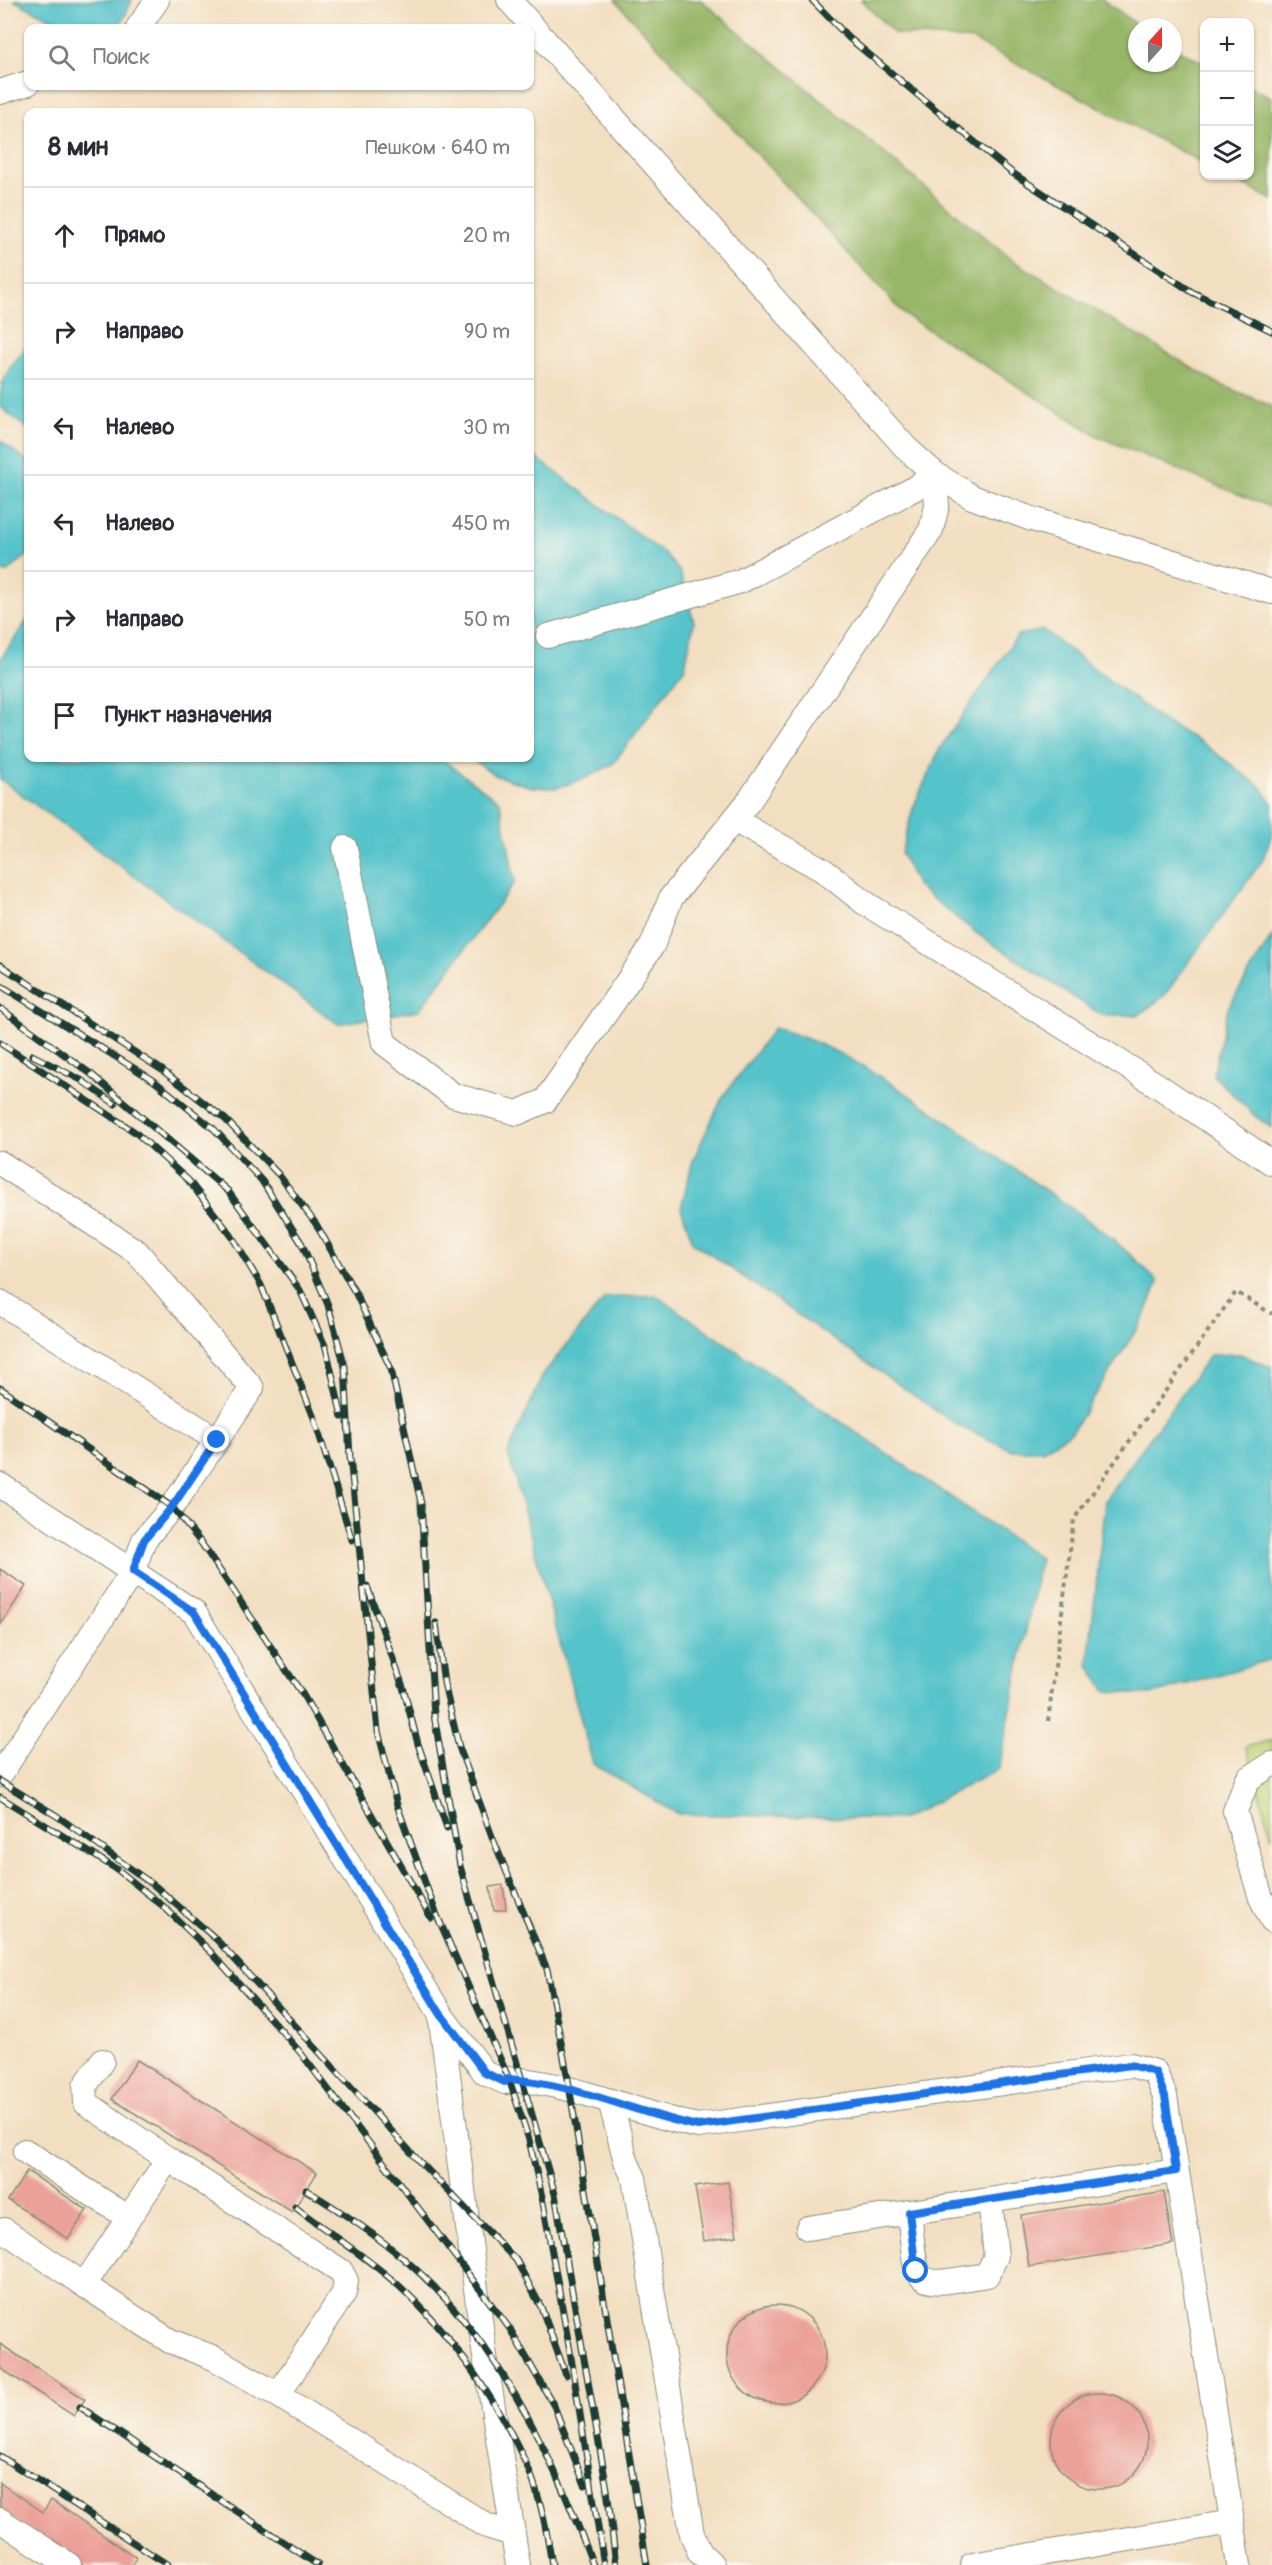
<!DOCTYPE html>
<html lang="ru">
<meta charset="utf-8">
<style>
body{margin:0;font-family:Pangolin,sans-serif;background:#f2f2f3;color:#2b2b33}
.controls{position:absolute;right:18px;top:18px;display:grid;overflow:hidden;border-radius:12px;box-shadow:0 2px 4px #0004}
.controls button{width:54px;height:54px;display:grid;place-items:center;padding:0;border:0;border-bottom:2px solid #e1e1e2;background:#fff;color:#2b2b33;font:30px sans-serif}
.compass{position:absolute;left:1128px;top:18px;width:54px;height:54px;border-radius:50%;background:#fff;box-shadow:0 2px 4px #0004;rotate:21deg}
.stop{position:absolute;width:18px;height:18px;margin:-14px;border:4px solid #1a73e8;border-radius:50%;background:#fff}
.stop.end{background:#1a73e8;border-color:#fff;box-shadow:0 2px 6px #0008}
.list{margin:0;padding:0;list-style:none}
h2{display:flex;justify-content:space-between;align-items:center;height:78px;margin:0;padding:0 24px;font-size:26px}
h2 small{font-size:20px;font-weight:400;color:#7c7c81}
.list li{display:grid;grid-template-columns:39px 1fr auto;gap:18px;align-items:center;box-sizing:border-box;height:96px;padding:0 24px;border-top:2px solid #e1e1e2}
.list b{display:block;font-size:22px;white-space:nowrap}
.list em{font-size:20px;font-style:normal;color:#7c7c81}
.icon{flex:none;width:33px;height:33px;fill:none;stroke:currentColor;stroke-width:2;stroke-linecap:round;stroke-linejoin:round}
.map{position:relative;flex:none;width:1272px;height:2565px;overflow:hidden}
.search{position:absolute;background:#fff;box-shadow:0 2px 4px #0004;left:24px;top:24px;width:510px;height:66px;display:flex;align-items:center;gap:15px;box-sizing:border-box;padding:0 21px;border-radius:12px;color:#7c7c81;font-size:22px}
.panel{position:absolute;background:#fff;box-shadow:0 2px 4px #0004;left:24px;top:108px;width:510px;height:654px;border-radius:12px}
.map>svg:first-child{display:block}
</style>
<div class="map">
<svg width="1272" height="2565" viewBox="0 0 1272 2565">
<rect width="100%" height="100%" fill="#fbf7ec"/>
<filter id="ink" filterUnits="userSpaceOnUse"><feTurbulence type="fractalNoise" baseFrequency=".0167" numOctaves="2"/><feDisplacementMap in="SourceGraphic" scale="12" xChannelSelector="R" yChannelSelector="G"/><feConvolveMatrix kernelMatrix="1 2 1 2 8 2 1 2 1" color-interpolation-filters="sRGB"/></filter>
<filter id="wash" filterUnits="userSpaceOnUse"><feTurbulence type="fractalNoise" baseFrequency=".008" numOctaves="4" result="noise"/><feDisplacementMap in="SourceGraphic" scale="24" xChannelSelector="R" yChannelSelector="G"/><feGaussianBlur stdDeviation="1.35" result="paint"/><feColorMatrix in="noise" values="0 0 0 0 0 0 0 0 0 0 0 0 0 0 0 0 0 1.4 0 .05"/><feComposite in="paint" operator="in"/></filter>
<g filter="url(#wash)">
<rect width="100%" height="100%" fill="#f2dec0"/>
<polygon fill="#bfd478" stroke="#6f8856" stroke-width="1.5" points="1272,1740 1272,1838 1246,1747"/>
<g fill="#97b668" stroke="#5b7a4e" stroke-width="1.5">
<polygon points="615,0 701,0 1013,261 1219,384 1272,406 1272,508 1099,437 905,315"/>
<polygon points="861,0 1103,0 1140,27 1137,27 1137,63 1173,63 1173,47 1204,63 1204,164 973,40 895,34"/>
<polygon points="1250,86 1272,98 1272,200 1227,176 1250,176"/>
</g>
<g fill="#55c3ca" stroke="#3a807f" stroke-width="1.5">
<path d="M13,0H132C129,6 126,16 122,21C100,48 35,11 13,0Z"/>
<path d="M28,345V429L0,407C0,375 9,369 28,345Z"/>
<polygon points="0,440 28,462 28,555 7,572 0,571"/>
<polygon points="530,453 666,555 680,572 694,622 685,667 613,764 586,778 556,788 532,787 497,776 470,758 530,758"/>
<polygon points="28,619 28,758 440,758 500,802 515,882 419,1010 338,1024 0,779 0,660"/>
<polygon points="1043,630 1165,722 1202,743 1261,787 1272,803 1272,834 1262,861 1164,996 1139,1015 1101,1015 976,933 917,886 901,854 913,808 940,748 1018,635"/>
<polygon points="1272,936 1272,1128 1256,1117 1213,1075 1228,1008"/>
<path d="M774,1028C848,1046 930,1110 993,1154C1050,1194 1111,1231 1158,1282L1145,1316L1072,1432L1042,1450H1012L957,1425L693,1242L681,1208L693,1160L722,1098Z"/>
<polygon points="655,1295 1040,1558 999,1769 903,1819 678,1814 593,1764 508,1453 544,1373 605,1298"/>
<polygon points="1240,1354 1272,1368 1272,1659 1150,1695 1106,1691 1088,1664 1105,1500 1210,1355"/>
</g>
<g id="blocks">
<g fill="#eba099">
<polygon points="0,1569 26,1586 0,1626"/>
<polygon points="503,1885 506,1909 494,1911 490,1887"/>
<polygon points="137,2060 317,2173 292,2212 112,2099"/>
<polygon points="27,2171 87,2210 68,2239 8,2200"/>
<polygon points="728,2182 737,2236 704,2241 695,2187"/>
<polygon points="1164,2192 1173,2244 1029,2267 1021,2215"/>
<circle cx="776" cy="2354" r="49"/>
<polygon points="0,2344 85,2399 74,2416 0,2368"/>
<circle cx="1099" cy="2441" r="48"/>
<polygon points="0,2483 43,2512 51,2500 137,2558 132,2565 83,2565 0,2510"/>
</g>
</g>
</g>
<g filter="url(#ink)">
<use href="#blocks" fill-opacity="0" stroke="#888e7a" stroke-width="1.5"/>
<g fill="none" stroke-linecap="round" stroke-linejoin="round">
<defs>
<g id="minor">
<polyline points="509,0 906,448 935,474 972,497 1029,518 1272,592"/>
<polyline points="138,28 157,0"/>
<polyline points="0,92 28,83"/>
<polyline points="548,636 741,581 919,486 932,471"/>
<polyline points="734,820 823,870 865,903 1157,1085 1272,1163"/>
<polyline points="345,848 384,1043 453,1095 517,1113 545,1101 652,946 671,898 749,801 931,530 937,506 935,474"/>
<polyline points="0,1163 137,1252 252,1388 172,1507 144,1540 133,1571 0,1775"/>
<polyline points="0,1302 217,1440"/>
<polyline points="0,1485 194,1612 440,2013 484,2350 513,2534 487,2526 278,2395 214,2358 170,2341 84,2285 168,2159 341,2271 346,2281 344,2293 278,2395"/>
<polyline points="1272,1764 1248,1779 1235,1811 1261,1898 1272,1920"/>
<path d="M441,2015L485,2073L505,2082L509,2079C574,2083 635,2113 698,2126L1131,2065L1155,2072L1165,2096L1239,2565"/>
<polyline points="102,2061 85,2086 86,2103 168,2159"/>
<polyline points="610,2101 626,2161 634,2178 692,2534 700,2553 713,2565"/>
<polyline points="25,2151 129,2218"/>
<path d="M909,2212C918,2289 909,2288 987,2275L996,2256L990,2200"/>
<polyline points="808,2228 1176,2171"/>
<polyline points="4,2230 84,2285"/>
<polyline points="0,2520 69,2565"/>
<polyline points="513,2534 518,2565"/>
<polyline points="972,2565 1232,2522"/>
</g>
</defs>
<use href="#minor" stroke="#888e7a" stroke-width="26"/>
<polyline stroke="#888e7a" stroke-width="4" stroke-dasharray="4.5 4.5" stroke-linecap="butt" points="1048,1721 1074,1519 1236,1292 1272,1314"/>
<use href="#minor" stroke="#fff" stroke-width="24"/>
<defs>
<g id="rail">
<polyline points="812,0 849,38 1011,172 1192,292 1272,331"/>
<polyline points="0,965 162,1070 225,1119 279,1175 316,1224 356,1294 391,1369 421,1503 434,1715 460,1866 555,2194 607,2489 616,2565"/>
<polyline points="0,985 153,1080 214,1129 262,1181 302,1244 328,1305 345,1367 350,1457 378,1731 397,1805 436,1913 509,2079 529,2140 542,2197 570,2351 604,2565"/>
<polyline points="0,1008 91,1074 228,1191 300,1290 326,1348 342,1417"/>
<polyline points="0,1043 135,1132 188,1180 231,1235 261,1285 314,1418 352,1540"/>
<polyline points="32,1055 81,1080 115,1104"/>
<polyline points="0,1388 172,1507 202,1544 303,1695 431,1918"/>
<polyline points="367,1586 403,1687 418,1744 447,1828"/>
<polyline points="436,1623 444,1683 459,1747 493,1839 547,1969 568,2079 647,2565"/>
<polyline points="0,1781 57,1816 155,1886 216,1939 418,2160 516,2260 541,2307 566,2375"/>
<polyline points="0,1797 118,1870 163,1906 212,1953 300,2052 510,2329 554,2406 585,2485"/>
<path d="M306,2190C339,2210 373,2233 403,2258C496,2336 552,2454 593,2565"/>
<path d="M295,2207C329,2233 365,2256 397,2284C450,2332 499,2403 528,2468C541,2498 547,2533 552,2565"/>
<polyline points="80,2407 318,2565"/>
<polyline points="0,2456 168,2565"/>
</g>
</defs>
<use href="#rail" stroke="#1f3d34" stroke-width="7"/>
<use href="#rail" stroke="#fbf7ec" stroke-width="4.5" stroke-dasharray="14" stroke-linecap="butt"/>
</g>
</g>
<g fill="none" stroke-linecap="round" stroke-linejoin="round" filter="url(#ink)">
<path stroke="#1a73e8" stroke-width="8" d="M217,1440L172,1507L144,1540L133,1571L194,1612L440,2013L485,2073L505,2082L508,2079C574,2083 635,2113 698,2126L1131,2065L1155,2072L1165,2096L1176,2171L909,2212L916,2271"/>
</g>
</svg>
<div class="controls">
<button>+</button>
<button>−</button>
<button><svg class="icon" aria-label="layers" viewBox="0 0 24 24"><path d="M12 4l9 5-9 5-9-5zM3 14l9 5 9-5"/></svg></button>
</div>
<svg class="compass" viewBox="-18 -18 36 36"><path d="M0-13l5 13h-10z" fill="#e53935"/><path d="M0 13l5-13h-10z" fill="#7c7c81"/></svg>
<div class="stop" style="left:916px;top:2271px"></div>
<div class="stop end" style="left:217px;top:1440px"></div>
<div class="search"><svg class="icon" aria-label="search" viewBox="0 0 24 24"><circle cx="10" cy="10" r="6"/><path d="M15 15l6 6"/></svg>Поиск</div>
<section class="panel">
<h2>8 мин<small>Пешком · 640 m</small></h2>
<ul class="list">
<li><svg class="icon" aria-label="ahead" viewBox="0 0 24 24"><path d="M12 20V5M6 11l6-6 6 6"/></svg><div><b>Прямо</b></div><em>20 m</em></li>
<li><svg class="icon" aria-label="right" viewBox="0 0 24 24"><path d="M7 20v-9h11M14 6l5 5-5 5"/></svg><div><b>Направо</b></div><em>90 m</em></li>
<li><svg class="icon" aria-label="left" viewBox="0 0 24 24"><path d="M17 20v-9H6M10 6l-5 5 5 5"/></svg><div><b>Налево</b></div><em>30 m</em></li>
<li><svg class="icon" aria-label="left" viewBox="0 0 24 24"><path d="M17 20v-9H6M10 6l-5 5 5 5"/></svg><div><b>Налево</b></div><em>450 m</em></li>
<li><svg class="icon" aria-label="right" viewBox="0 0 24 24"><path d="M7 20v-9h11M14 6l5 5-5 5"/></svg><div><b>Направо</b></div><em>50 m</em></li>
<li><svg class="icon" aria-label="arrive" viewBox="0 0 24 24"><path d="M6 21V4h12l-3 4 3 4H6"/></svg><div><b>Пункт назначения</b></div></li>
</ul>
</section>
</div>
